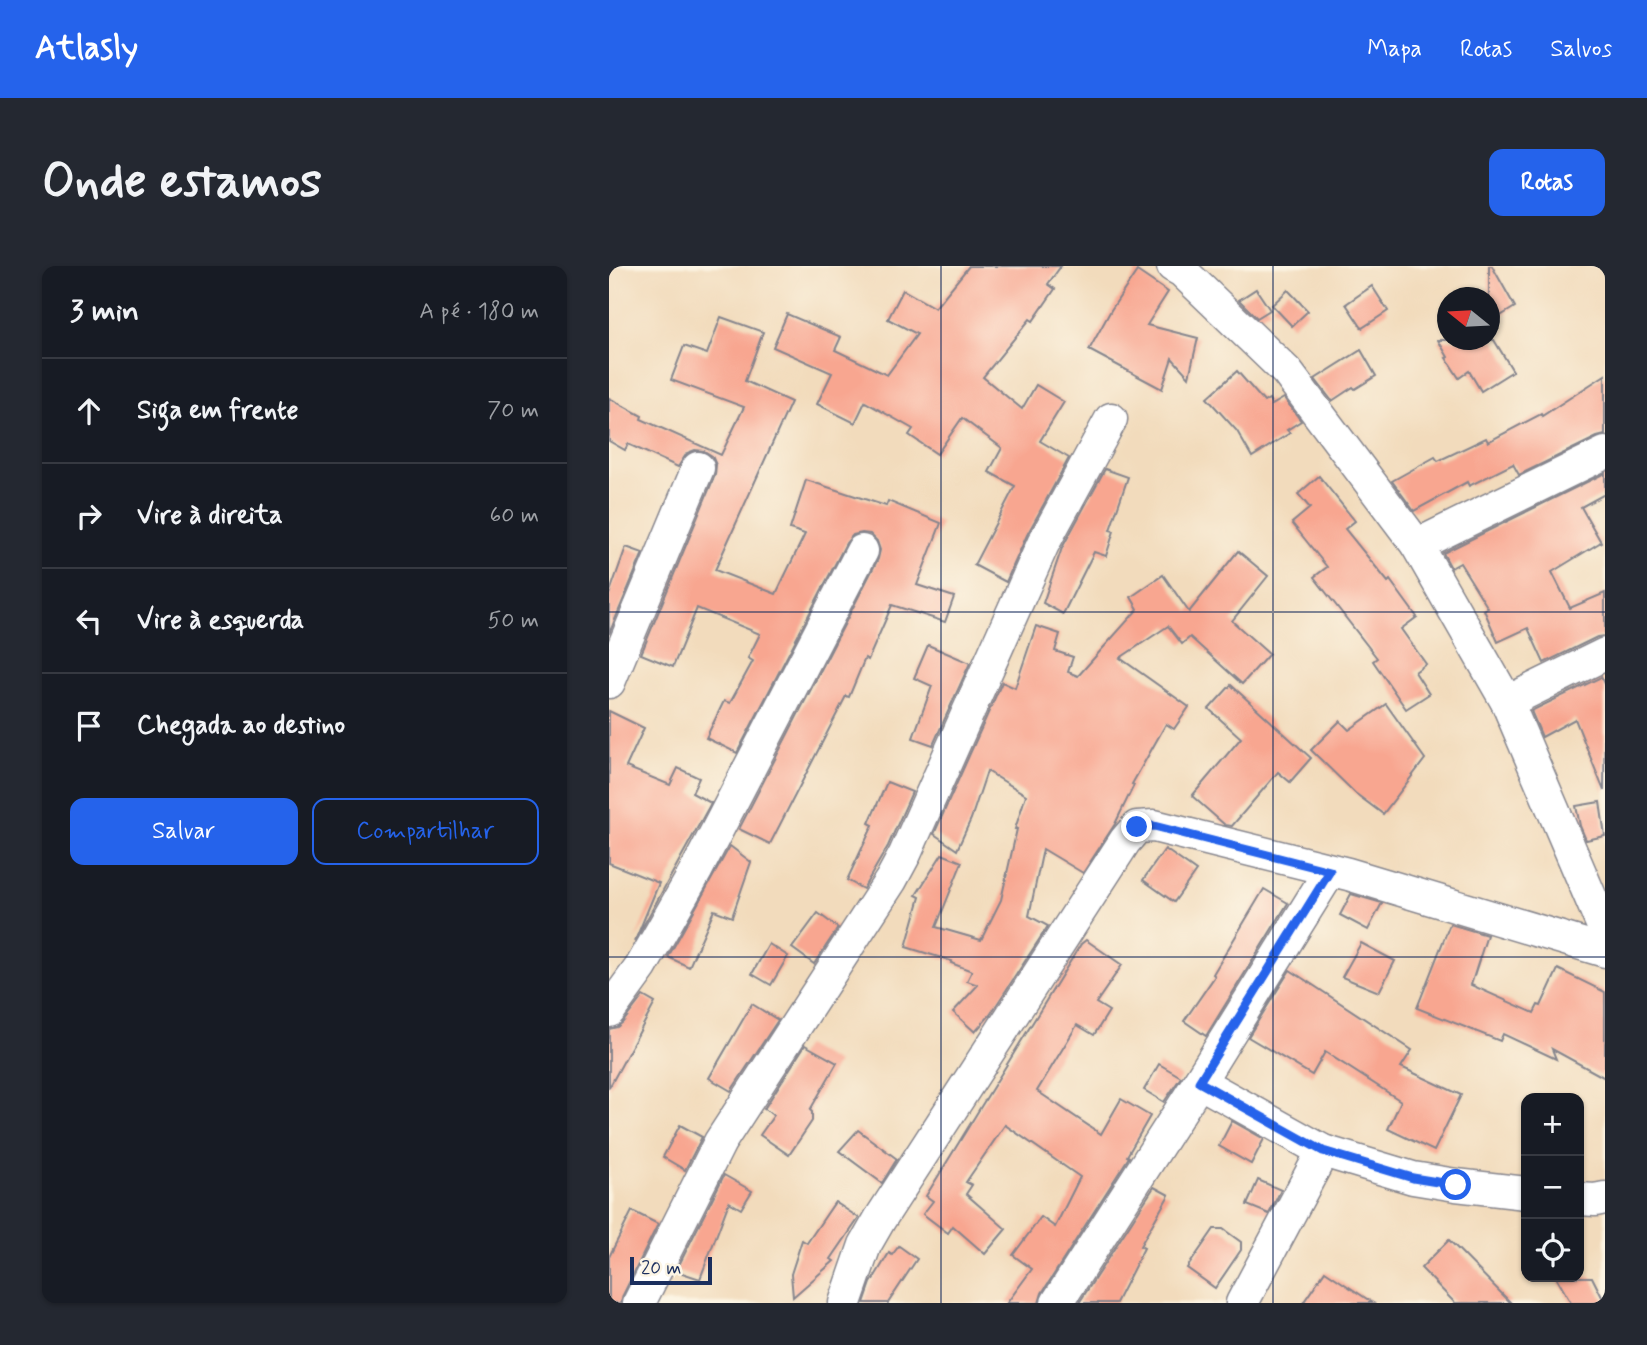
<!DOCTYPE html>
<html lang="pt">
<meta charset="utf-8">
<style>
body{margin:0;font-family:Mynerve,sans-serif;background:#242831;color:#f1f3f6}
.controls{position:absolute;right:21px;bottom:21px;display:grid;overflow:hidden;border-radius:14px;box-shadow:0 2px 5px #0004}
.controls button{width:63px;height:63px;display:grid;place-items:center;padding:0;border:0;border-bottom:2px solid #363941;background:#171b24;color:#f1f3f6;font:35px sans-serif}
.compass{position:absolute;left:828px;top:21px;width:63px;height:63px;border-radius:50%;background:#171b24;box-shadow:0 2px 5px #0004;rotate:288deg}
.scale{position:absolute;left:21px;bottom:18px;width:82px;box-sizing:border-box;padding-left:7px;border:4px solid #1b2f5e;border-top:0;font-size:19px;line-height:24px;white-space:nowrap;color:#1b2f5e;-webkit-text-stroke:5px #fcf5e5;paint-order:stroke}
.stop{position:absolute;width:21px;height:21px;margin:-16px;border:5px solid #2563eb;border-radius:50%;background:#fff}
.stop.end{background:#2563eb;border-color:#fff;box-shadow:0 2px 7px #0008}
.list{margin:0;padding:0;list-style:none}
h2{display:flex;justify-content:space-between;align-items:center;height:91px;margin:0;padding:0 28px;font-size:30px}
h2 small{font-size:23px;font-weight:400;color:#9ea1a6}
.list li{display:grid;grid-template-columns:46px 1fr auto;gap:21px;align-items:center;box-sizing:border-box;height:105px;padding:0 28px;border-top:2px solid #363941}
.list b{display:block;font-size:26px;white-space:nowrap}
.list em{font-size:23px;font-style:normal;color:#9ea1a6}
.actions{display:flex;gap:14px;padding:21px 28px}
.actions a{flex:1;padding:16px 0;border:2px solid #2563eb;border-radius:14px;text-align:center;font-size:24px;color:#2563eb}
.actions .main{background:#2563eb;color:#fff}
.icon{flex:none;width:38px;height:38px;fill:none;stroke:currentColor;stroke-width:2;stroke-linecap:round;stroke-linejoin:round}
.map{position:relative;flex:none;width:996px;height:1037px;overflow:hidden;border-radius:14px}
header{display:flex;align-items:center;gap:42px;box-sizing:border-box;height:98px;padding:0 35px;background:#2563eb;color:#fff}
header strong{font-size:33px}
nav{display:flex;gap:38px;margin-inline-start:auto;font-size:24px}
.intro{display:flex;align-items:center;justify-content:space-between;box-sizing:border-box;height:168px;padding:0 42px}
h1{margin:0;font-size:49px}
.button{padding:18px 32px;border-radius:14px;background:#2563eb;color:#fff;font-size:24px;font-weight:700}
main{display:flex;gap:42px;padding:0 42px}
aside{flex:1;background:#171b24;border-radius:14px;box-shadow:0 2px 5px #0004}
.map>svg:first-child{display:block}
</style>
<header>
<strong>Atlasly</strong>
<nav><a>Mapa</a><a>Rotas</a><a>Salvos</a></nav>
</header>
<div class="intro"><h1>Onde estamos</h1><a class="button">Rotas</a></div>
<main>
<aside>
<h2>3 min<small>A pé · 180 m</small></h2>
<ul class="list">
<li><svg class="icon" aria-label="ahead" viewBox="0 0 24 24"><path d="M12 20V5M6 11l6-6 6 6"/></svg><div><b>Siga em frente</b></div><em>70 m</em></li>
<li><svg class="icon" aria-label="right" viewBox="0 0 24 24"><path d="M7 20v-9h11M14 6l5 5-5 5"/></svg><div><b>Vire à direita</b></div><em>60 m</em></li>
<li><svg class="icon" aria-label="left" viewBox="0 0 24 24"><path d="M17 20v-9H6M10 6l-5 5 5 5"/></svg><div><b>Vire à esquerda</b></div><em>50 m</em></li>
<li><svg class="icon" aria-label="arrive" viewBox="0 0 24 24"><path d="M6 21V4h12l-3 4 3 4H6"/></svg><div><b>Chegada ao destino</b></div></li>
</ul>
<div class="actions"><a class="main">Salvar</a><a>Compartilhar</a></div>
</aside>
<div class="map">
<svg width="996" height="1037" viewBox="0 0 996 1037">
<rect width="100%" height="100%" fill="#fcf5e5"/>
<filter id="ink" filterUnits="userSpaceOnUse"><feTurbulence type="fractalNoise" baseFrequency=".0143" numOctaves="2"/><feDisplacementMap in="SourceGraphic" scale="14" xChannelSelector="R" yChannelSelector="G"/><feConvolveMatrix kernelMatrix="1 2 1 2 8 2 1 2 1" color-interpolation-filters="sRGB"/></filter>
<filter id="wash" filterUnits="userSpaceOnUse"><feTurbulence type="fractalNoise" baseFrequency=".00686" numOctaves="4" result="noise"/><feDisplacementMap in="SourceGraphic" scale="28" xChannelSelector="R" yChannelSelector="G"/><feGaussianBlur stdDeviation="1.57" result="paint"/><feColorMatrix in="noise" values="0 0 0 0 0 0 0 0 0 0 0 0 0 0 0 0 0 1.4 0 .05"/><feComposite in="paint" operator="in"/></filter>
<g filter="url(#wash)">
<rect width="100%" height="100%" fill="#f2dbbc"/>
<g id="blocks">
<g fill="#f8a690">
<polygon points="360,0 452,0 439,18 446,23 424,55 421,53 374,111 413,143 427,119 455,136 431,175 460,192 418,269 397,316 365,299 406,220 380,206 393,182 353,152 328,188 300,169 304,163 256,136 246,157 208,138 223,107 164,81 178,48 232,71 226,84 278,109 308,68 279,53 294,24 326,42"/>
<polygon points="880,0 883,0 906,41 880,57"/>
<polygon points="528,5 559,26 538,59 589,72 580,111 563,92 553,123 480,84 502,44"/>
<polygon points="763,20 779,45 753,62 737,38"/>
<polygon points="647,23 661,44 648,52 630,34"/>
<polygon points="679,24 699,45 683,60 663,39"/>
<polygon points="112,51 154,66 136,115 182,136 106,304 167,328 196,268 181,263 197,214 277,240 279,235 332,257 308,319 345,331 336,356 283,339 259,394 256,392 240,431 237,430 161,578 130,563 269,293 271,284 268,275 261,268 253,267 244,269 237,277 128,487 97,472 115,435 121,437 144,395 139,392 151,368 88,342 64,401 32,388 106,209 107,199 103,190 95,185 86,184 78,187 69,201 19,178 16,184 0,175 0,132 33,150 32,153 112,189 135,141 62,114 75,80 98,88"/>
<polygon points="829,74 885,74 904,105 872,125 860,105 850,112 837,92 839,91"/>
<polygon points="752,84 767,110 746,123 744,121 723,135 706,113"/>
<polygon points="628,105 655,136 660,133 663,139 675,132 692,155 678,164 681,167 643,191 628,165 598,132"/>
<polygon points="996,109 996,169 988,171 910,209 904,198 860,220 858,216 805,245 783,215 826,191 829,195 877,172 879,176 932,148 933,150"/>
<polygon points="496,203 519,211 501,264 505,265 497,290 485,286 454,348 434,337 453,282"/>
<polygon points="996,207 996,228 972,241 992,276 943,306 961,342 996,327 996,370 988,371 935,397 919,362 889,376 875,344 879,342 851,297 842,302 834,287"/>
<polygon points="710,210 746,255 736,263 779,316 781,314 808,351 792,363 817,398 806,406 820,428 797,443 764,395 768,392 705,311 718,301 683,257 701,242 689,228"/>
<polygon points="17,281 34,287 0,368 0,329"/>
<polygon points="629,285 659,310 623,355 660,388 633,418 581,371 573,378 559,360 511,392 580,441 565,463 557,458 523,518 525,519 506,558 474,607 434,583 420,650 439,660 381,749 366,766 344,746 369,719 358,715 363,705 342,697 343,695 297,681 311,631 307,629 333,588 353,596 327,661 372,674 392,634 408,563 406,563 417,529 378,505 362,553 348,584 325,568 393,416 406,422 427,360 451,368 446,385 464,391 459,406 469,410 529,343 522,331 554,309 580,346"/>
<polygon points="319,379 361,397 324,479 304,472 323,420 305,412"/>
<polygon points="992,411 996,420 995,525 966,453 933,471 922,445"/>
<polygon points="622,419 702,492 681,516 669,506 623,560 616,559 583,530 632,472 600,443"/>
<polygon points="777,438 816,493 774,548 746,527 702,484 731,455 740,464"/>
<polygon points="0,445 35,462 17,501 61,519 69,502 90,512 83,527 102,537 26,675 50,617 0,597"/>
<polygon points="278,516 303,526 279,580 254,623 238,614 264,559 260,557"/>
<polygon points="991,536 996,570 977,574 971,560 967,540"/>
<polygon points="121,580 142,596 123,651 105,644 80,701 59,691"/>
<polygon points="556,583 587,605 565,636 534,614"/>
<polygon points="655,623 679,637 597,770 575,755 606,710 604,708"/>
<polygon points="742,628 773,637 759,664 731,649"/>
<polygon points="209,647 229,662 205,698 183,682"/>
<polygon points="841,658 878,669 862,719 925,747 929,739 932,740 949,703 996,726 996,812 943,783 947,793 894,768 891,775 808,742"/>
<polygon points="477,674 513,699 487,737 500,745 485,769 468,759 428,825 492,868 512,833 541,850 518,890 520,891 433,1027 430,1037 398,1037 423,1003 404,989 432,951 446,961 471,911 396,859 357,916 363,919 357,928 397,963 376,988 344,960 339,967 314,948 324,935 317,930 472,678"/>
<polygon points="752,677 786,695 770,726 733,711"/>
<polygon points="160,678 179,690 162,719 143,708"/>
<polygon points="681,704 803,784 792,801 852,829 825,885 779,863 792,835 716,786 703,809 639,771"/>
<polygon points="34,730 46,737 0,822 0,763 8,761 14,756"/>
<polygon points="143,738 169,754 122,825 100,812"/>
<polygon points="196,779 228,797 201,844 203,846 203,855 180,889 151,869 165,849 155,843"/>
<polygon points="550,798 572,811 555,836 535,824"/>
<polygon points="623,855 655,873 642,898 610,880"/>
<polygon points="71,859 93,871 76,904 54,891"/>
<polygon points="249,864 288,893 273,917 230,885"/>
<polygon points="115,909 143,925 132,943 120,936 91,1013 67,1005"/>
<polygon points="649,914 672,924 660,948 638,939"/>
<polygon points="545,921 560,929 531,980 535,982 507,1037 470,1037"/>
<polygon points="226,936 250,952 222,993 225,995 184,1031 182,1008 193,974 198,977"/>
<polygon points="23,945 49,958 14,1029 12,1037 0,1037 0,991"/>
<polygon points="605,963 614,963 632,976 632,984 606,1022 578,1002"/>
<polygon points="840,974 902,1037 846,1037 812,1002"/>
<polygon points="290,980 308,993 279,1037 255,1037 262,1017 280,987 283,989"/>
<polygon points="716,1005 764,1037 694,1037"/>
<polygon points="947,1011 983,1011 996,1037 962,1037"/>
</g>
</g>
</g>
<g filter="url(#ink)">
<use href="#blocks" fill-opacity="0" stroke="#86858d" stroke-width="2"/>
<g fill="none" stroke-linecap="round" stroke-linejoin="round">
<defs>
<g id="street">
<polyline points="564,0 573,5 678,106 808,279"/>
<polyline points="996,187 808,279 898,436 996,665"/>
<polyline points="0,416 89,202"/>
<polyline points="898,436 996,388"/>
<polyline points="0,745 32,701 88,603 253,285"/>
<polyline points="590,816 714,885 804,912 847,919 917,927"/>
<polyline points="970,933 986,934 996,932"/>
<polyline points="30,1037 111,876 282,614 296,588 434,278 502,153"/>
<polyline points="236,1037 256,979 271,953 516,575 528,561 545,560 739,608 996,685"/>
<polyline points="448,1037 590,816 721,605"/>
<polyline points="633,1037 714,885"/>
</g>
</defs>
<use href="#street" stroke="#86858d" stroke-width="35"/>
<use href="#street" stroke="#fff" stroke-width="32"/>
</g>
</g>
<g fill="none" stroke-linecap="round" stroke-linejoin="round" filter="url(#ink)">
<polyline stroke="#2563eb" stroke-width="9" points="528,561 545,560 721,605 590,816 714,885 804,912 847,919"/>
</g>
<path fill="none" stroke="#1b2f5e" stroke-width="2" stroke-opacity="0.55" d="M332,0V1037M664,0V1037M0,346H996M0,691H996"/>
</svg>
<div class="controls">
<button>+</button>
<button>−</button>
<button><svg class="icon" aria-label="locate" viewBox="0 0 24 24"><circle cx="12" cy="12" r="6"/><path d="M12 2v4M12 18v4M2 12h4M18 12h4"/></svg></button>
</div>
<svg class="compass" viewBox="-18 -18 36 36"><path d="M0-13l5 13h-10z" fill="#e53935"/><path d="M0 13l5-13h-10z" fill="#9ea1a6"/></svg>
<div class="scale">20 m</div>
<div class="stop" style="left:847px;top:919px"></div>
<div class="stop end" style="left:528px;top:561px"></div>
</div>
</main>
